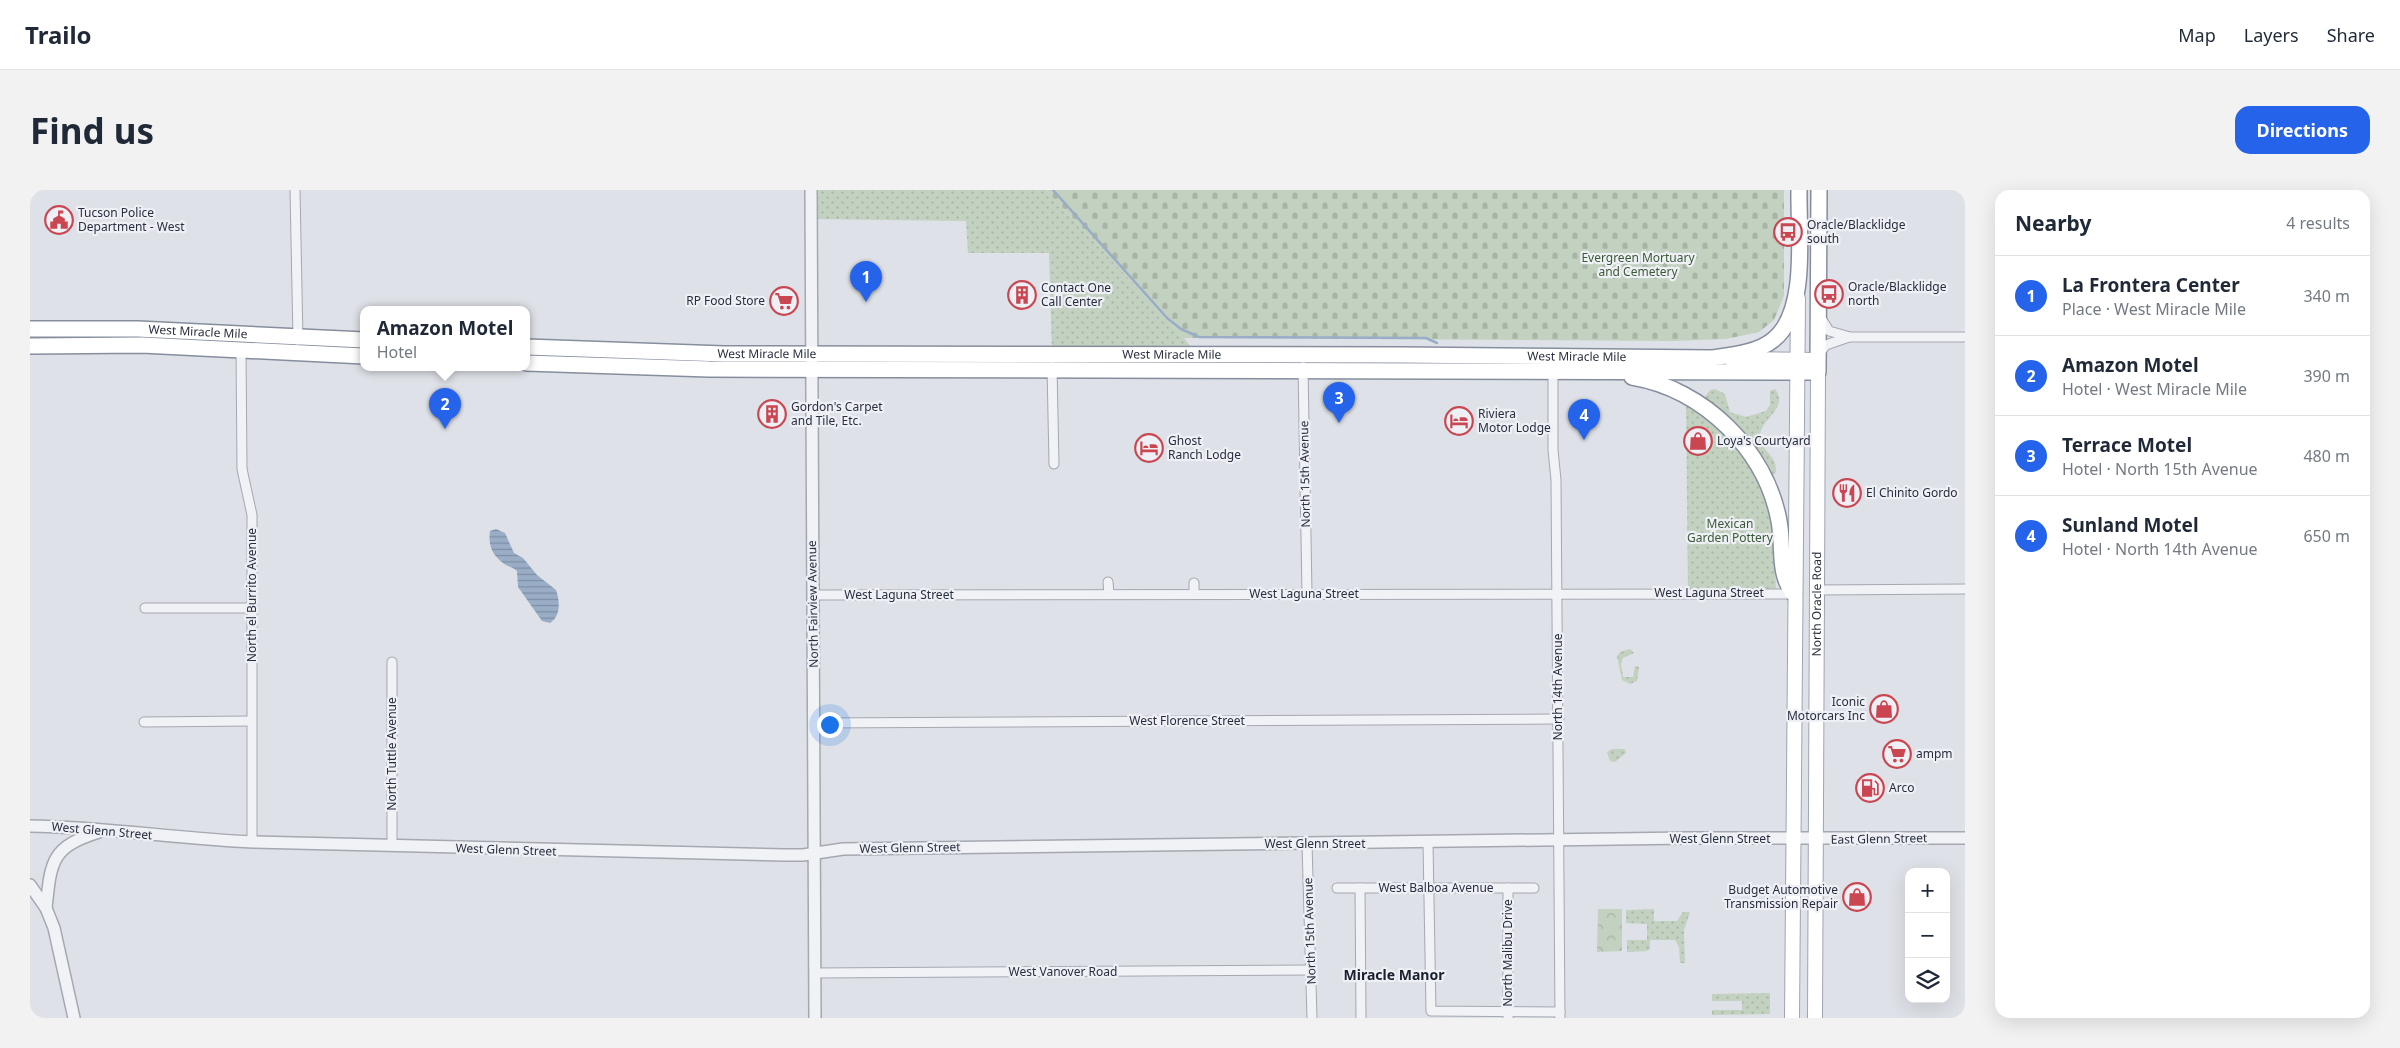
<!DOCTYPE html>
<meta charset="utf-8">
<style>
body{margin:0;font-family:"Noto Sans",sans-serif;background:#f2f2f3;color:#1f2937}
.controls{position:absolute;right:15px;bottom:15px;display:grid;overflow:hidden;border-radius:10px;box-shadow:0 5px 20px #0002}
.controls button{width:45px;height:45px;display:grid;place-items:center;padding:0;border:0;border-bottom:1px solid #e0e1e3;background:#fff;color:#1f2937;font:25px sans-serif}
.you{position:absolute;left:799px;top:534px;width:18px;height:18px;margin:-12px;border:4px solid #fff;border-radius:50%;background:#1a73e8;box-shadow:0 0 0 8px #1a73e833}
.badge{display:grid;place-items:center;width:32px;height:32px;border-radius:50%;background:#2563eb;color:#fff;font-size:16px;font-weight:700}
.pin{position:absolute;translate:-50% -41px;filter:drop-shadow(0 1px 2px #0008)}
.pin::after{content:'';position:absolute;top:26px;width:18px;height:15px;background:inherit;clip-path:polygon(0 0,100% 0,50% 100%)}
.popup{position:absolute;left:330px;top:116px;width:170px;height:65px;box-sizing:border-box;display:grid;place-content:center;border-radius:10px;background:#fff;filter:drop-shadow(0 1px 4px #0005);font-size:16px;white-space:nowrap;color:#747a83}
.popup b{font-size:19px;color:#1f2937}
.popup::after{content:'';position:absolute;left:50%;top:100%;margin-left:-10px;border:10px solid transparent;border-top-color:#fff}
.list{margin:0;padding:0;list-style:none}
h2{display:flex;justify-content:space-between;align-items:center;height:65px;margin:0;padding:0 20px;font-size:21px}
h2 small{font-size:16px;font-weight:400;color:#747a83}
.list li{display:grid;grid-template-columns:32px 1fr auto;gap:15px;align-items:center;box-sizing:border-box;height:80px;padding:0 20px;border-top:1px solid #e0e1e3}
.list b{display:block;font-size:19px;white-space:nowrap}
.list p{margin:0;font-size:16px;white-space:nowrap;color:#747a83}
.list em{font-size:16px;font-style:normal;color:#747a83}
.icon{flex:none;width:28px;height:28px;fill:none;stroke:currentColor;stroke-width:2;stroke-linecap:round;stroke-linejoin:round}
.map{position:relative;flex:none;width:1935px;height:828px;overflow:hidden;border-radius:15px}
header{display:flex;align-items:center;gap:30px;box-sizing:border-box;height:70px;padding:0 25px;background:#fff;border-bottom:1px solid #e0e1e3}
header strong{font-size:24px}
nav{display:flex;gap:28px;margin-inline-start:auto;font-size:18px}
.intro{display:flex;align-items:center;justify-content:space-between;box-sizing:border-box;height:120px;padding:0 30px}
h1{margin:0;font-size:35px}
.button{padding:12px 22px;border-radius:15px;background:#2563eb;color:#fff;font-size:18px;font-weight:700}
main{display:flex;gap:30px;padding:0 30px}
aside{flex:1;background:#fff;border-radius:15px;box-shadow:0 5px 20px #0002}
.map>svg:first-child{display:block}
</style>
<header>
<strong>Trailo</strong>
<nav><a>Map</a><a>Layers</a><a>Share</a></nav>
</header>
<div class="intro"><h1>Find us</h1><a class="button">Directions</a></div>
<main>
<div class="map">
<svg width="1935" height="828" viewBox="0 0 1935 828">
<defs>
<pattern id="grass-dots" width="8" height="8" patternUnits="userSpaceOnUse" patternTransform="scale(1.25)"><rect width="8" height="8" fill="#c3d1c0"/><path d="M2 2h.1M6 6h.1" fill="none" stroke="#a8b4a6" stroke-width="1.8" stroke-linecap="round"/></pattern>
<pattern id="cemetery-stones" width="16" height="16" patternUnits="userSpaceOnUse" patternTransform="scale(1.25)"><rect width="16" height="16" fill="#c3d1c0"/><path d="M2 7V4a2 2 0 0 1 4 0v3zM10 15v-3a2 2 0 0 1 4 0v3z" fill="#a8b4a6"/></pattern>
<pattern id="park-crowns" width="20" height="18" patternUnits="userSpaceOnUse" patternTransform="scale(1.25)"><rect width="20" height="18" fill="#c3d1c0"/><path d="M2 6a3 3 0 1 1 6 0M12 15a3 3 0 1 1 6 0" fill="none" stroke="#a8b4a6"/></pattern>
<pattern id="water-rules" width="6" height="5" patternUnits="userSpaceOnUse" patternTransform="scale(1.25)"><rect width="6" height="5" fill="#9aadc7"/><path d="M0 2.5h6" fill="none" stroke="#7e8da3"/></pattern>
</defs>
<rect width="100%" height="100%" fill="#dee1e7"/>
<g fill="url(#grass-dots)">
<polygon points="781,0 1016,0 1154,148 1167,165 1022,164 1019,63 938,63 936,31 781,29"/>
<path d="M1685,199L1695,204L1700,222L1716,227L1736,221L1740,215V201L1745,199C1759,217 1733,228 1730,244C1727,259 1748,264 1746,282L1740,289L1672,211L1680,200Z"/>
<polygon points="1656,216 1672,224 1694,241 1733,291 1744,336 1746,403 1658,403"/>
<polygon points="1600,459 1604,463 1593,468 1591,474 1593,487 1603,487 1605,476 1609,477 1607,491 1600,494 1592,490 1587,466 1590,462"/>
<polygon points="1582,559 1595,559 1596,563 1585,572 1580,571 1577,562"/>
<polygon points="1624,719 1624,731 1647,731 1653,722 1660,722 1654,740 1655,773 1650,773 1649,757 1645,750 1620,750 1620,759 1617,761 1597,762 1597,750 1617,750 1617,734 1596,733 1596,720"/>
<polygon points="1740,803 1740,824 1682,825 1682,820 1712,820 1712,811 1682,811 1682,804"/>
</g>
<polygon fill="url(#cemetery-stones)" points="1016,0 1754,0 1754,106 1744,130 1729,142 1696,149 1643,151 1154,148"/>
<polygon fill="url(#park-crowns)" points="1568,719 1592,719 1592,761 1567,762"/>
<path fill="url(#water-rules)" d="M466,339L475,343L484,363L493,368L507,385L526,400C530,411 531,426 520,433L512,431L488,397L487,381C483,377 478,377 473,373C462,365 458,355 460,341Z"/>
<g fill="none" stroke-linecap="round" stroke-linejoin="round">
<polyline stroke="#9aadc7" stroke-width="2.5" points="1023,0 1137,128 1151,139 1169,147 1396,148 1407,153"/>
<defs>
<g id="minor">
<polyline points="265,0 268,150"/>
<polyline points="1791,128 1799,141 1820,147 1935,147"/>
<polyline points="211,160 212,279 222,325 222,652"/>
<polyline points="1788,165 1796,155 1819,147"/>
<polyline points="1022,177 1024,274"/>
<polyline points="1273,177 1277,404"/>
<polyline points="1523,178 1523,260 1526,290 1530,828"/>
<polyline points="1078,392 1079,404"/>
<polyline points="1164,393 1164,404"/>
<polyline points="1786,400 1935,399"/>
<polyline points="783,405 1764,404"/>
<polyline points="115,418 222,418"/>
<polyline points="362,472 362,656"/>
<polyline points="114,532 221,531"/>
<polyline points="785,533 1529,529"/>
<polyline points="1398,653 1401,821 1530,822"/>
<polyline points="1277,654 1282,828"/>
<polyline points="1307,698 1504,698"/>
<polyline points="1330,698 1331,828"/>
<polyline points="785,783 1281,780"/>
<polyline points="1478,828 1478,698"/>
</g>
<g id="tertiary">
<polyline points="781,0 785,828"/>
<path d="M0,636C75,637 149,649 223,652C400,658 577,662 754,665H773L813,659L1659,648H1935"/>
<polyline points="0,695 16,718 24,738 44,828"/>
<path d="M16,718C21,671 21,657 69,642"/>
</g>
<g id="primary">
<polyline points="1701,169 1788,170"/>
<polyline points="1762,828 1768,108"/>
<path id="s1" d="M1785,828L1788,182"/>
</g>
<g id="trunk">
<path id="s2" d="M0,139H108L334,150"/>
<polyline points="0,156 112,155 334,166"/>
<path id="s3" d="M496,157L694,164L1371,165L1682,168C1702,165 1727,163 1743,150C1779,122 1768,41 1769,0"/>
<polyline points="496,173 679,179 1788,182 1789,0"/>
<path d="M1602,187C1674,199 1736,260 1749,331C1754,356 1747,384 1764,404"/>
</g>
</defs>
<use href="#minor" stroke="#a4a8b1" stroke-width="11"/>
<use href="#tertiary" stroke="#a4a8b1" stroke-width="14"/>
<use href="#primary" stroke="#9ea5b3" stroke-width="16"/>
<use href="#trunk" stroke="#868e9e" stroke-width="18"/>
<use href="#minor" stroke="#f1f2f6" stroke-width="9"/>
<use href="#tertiary" stroke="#f1f2f6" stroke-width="11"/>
<use href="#primary" stroke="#fff" stroke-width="14"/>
<use href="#trunk" stroke="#fff" stroke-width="15"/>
</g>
<defs>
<symbol id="civic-ring" viewBox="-11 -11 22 22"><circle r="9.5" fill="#eef0f5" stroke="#ca4651" stroke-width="1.5"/><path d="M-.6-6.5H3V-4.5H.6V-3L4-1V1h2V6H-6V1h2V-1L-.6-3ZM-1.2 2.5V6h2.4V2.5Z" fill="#ca4651"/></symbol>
<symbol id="bus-ring" viewBox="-11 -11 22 22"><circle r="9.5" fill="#eef0f5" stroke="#ca4651" stroke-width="1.5"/><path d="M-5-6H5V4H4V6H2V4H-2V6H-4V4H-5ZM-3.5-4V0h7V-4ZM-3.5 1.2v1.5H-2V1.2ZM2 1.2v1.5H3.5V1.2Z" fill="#ca4651"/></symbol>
<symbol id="building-ring" viewBox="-11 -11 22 22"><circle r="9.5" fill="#eef0f5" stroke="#ca4651" stroke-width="1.5"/><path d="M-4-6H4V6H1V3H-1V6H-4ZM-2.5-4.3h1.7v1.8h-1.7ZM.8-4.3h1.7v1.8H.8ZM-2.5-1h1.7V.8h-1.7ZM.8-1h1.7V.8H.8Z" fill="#ca4651"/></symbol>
<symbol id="supermarket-ring" viewBox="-11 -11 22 22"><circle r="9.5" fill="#eef0f5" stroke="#ca4651" stroke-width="1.5"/><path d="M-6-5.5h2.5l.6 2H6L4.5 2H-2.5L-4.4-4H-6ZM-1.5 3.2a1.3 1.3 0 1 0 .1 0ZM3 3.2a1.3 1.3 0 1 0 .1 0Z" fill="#ca4651"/></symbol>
<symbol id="hotel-ring" viewBox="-11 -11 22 22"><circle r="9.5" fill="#eef0f5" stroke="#ca4651" stroke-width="1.5"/><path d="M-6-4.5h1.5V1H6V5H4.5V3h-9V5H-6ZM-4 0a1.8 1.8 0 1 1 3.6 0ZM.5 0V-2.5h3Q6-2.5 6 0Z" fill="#ca4651"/></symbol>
<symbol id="shop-ring" viewBox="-11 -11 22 22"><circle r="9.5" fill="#eef0f5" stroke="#ca4651" stroke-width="1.5"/><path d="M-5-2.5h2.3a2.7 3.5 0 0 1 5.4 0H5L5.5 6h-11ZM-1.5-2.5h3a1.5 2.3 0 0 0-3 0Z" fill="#ca4651"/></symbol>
<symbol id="restaurant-ring" viewBox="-11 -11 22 22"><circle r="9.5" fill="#eef0f5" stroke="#ca4651" stroke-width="1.5"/><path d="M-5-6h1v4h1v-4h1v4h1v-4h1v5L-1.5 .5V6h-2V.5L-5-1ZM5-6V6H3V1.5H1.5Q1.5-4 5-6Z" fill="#ca4651"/></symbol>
<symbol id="fuel-ring" viewBox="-11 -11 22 22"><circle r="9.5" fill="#eef0f5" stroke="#ca4651" stroke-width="1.5"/><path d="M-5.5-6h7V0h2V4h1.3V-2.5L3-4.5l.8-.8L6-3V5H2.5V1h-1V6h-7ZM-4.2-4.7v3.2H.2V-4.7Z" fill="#ca4651"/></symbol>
</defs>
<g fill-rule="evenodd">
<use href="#civic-ring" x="13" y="14" width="32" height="32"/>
<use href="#bus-ring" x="1742" y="26" width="32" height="32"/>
<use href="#bus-ring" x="1783" y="88" width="32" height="32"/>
<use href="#building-ring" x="976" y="89" width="32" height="32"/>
<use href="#supermarket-ring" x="738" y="95" width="32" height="32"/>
<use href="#building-ring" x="726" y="208" width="32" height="32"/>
<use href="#hotel-ring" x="1413" y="215" width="32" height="32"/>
<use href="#shop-ring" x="1652" y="235" width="32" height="32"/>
<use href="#hotel-ring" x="1103" y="242" width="32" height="32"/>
<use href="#restaurant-ring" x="1801" y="287" width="32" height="32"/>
<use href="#shop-ring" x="1838" y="503" width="32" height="32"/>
<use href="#supermarket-ring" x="1851" y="548" width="32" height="32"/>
<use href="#fuel-ring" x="1824" y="582" width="32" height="32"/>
<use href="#shop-ring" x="1811" y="691" width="32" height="32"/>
</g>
<g text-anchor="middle" stroke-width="4.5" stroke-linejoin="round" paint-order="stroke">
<g font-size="12" fill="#282e3e" stroke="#eef0f5" text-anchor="start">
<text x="48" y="27">Tucson Police<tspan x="48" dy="14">Department - West</tspan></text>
<text x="1777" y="39">Oracle/Blacklidge<tspan x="1777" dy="14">south</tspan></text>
<text x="1818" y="101">Oracle/Blacklidge<tspan x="1818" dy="14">north</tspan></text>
<text x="1011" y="102">Contact One<tspan x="1011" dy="14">Call Center</tspan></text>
<text x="735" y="115" text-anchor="end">RP Food Store</text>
<text x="761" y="221">Gordon's Carpet<tspan x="761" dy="14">and Tile, Etc.</tspan></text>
<text x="1448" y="228">Riviera<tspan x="1448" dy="14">Motor Lodge</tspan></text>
<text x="1138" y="255">Ghost<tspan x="1138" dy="14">Ranch Lodge</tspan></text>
<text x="1687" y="255">Loya's Courtyard</text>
<text x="1836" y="307">El Chinito Gordo</text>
<text x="1835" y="516" text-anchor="end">Iconic<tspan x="1835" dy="14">Motorcars Inc</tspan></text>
<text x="1886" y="568">ampm</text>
<text x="1859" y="602">Arco</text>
<text x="1808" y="704" text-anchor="end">Budget Automotive<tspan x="1808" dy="14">Transmission Repair</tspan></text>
</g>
<g font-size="12" fill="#3a5936" stroke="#eef0f5">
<text x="1608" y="72">Evergreen Mortuary<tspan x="1608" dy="14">and Cemetery</tspan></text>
<text x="1700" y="338">Mexican<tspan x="1700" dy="14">Garden Pottery</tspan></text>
</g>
<g font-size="12" fill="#282e3e" stroke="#eef0f5">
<text dy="4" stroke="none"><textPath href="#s2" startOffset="168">West Miracle Mile</textPath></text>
<text dy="4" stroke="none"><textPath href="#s3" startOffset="241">West Miracle Mile</textPath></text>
<text dy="4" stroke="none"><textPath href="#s3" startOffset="646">West Miracle Mile</textPath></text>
<text dy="4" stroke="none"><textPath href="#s3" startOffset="1051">West Miracle Mile</textPath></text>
<text transform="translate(1275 284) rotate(-91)" y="4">North 15th Avenue</text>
<text x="1679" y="407">West Laguna Street</text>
<text x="1274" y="408">West Laguna Street</text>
<text transform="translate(222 405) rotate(-90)" y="4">North el Burrito Avenue</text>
<text x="869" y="409">West Laguna Street</text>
<text transform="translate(783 414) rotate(-91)" y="4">North Fairview Avenue</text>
<text dy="4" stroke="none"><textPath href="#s1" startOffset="414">North Oracle Road</textPath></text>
<text transform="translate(1528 497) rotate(-90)" y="4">North 14th Avenue</text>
<text x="1157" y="535">West Florence Street</text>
<text transform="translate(362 564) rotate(-90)" y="4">North Tuttle Avenue</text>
<text transform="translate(72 641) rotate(5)" y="4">West Glenn Street</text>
<text x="1690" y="653">West Glenn Street</text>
<text transform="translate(1849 649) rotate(-1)" y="4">East Glenn Street</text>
<text x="1285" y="658">West Glenn Street</text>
<text transform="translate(880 658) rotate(-1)" y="4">West Glenn Street</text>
<text transform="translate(476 660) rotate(2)" y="4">West Glenn Street</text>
<text x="1406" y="702">West Balboa Avenue</text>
<text transform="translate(1280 741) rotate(-92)" y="4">North 15th Avenue</text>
<text transform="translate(1478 763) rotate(-90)" y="4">North Malibu Drive</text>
<text x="1033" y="786">West Vanover Road</text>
</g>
<g font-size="14" font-weight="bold" fill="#1a202f" stroke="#eef0f5">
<text x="1364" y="790">Miracle Manor</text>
</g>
</g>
</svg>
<div class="controls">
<button>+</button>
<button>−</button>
<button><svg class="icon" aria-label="layers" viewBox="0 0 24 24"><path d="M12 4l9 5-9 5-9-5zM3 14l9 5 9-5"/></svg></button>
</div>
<div class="you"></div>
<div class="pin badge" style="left:836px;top:112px">1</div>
<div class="pin badge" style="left:415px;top:239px">2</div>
<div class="popup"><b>Amazon Motel</b>Hotel</div>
<div class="pin badge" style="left:1309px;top:233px">3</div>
<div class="pin badge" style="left:1554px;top:250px">4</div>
</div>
<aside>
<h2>Nearby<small>4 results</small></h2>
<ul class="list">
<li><span class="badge">1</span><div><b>La Frontera Center</b><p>Place · West Miracle Mile</p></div><em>340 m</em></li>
<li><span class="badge">2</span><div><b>Amazon Motel</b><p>Hotel · West Miracle Mile</p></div><em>390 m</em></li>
<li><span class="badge">3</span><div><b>Terrace Motel</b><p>Hotel · North 15th Avenue</p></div><em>480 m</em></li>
<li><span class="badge">4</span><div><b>Sunland Motel</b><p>Hotel · North 14th Avenue</p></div><em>650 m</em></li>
</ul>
</aside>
</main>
